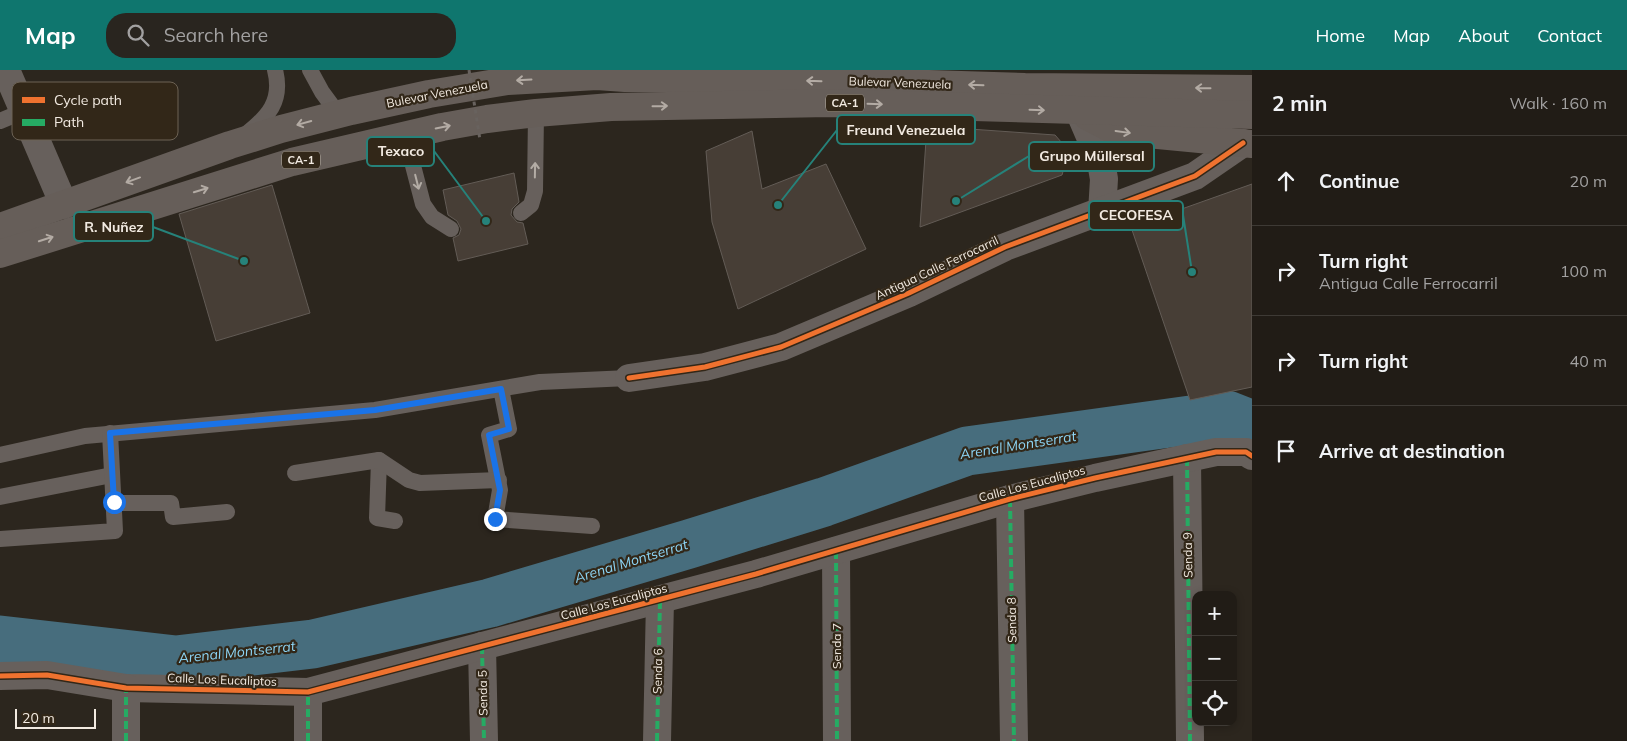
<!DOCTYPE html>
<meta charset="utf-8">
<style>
body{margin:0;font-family:Mulish,sans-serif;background:#29251f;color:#f1f3f6}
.controls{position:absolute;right:15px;bottom:15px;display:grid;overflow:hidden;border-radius:10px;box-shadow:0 2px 8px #0003}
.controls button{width:45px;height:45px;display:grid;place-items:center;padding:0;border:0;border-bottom:1px solid #3e3a35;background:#211c16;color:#f1f3f6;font:25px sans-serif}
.scale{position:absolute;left:15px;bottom:12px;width:81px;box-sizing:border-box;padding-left:5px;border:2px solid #f2eae1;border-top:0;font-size:14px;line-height:18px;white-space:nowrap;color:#f2eae1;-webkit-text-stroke:4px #322718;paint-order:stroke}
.stop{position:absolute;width:15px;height:15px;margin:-11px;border:4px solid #1a73e8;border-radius:50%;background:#fff}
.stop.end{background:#1a73e8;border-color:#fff;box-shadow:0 1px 5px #0008}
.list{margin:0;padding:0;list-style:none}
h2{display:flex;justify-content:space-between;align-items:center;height:65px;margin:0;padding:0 20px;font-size:21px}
h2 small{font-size:16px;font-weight:400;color:#a2a1a1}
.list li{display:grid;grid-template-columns:32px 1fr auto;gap:15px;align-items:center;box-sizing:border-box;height:90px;padding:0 20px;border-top:1px solid #3e3a35}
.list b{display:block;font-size:19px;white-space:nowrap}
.list p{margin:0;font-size:16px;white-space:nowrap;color:#a2a1a1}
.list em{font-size:16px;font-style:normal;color:#a2a1a1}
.icon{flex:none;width:28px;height:28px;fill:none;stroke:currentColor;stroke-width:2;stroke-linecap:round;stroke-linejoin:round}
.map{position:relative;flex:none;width:1252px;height:671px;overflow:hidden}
header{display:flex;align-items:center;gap:30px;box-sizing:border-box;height:70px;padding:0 25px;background:#0f766e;color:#fff}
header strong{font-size:24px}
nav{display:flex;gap:28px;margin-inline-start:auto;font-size:18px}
.search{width:350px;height:45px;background:#29251f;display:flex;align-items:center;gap:12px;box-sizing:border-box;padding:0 18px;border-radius:20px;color:#a2a1a1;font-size:19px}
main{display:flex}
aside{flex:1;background:#211c16}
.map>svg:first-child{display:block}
</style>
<header>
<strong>Map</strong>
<div class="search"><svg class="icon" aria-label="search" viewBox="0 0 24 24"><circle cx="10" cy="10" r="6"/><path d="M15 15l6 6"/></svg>Search here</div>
<nav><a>Home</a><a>Map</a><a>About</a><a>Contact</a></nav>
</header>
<main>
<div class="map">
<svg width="1252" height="671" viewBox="0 0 1252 671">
<rect width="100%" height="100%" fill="#2c261e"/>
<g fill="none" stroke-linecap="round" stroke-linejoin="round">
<polyline stroke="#476d7d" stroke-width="49" points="0,570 176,590 313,574 490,533 689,474 824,432 967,381 1227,345 1252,355"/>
</g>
<g fill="#473e36" stroke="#635c56">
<polygon points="927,56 1055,65 1069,81 1062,105 920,157"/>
<polygon points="752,61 762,119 826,94 866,179 738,239 712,152 706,81"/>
<polygon points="514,103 519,132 512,139 511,145 517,152 523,153 528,174 458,191 453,168 459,165 461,159 457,151 448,145 443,120"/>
<polygon points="1252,114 1252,317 1190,330 1131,157"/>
<polygon points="272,115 310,243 216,271 179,144"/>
</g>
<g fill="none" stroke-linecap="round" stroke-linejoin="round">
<g stroke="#67605c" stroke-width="16">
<polyline points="310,0 322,22 333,37 349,40"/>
<polyline points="0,51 24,41"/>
<path d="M245,65C268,47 283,31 275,0"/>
<polyline points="405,65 423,134 432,147 451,159"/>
<polyline points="521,143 531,135 535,121 536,43"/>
<polyline points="501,319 509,359 489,365 500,420 495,449 592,456"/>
<polyline points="0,385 85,366 375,340 540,312 629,308"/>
<polyline points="379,390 377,448 395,451"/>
<polyline points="295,403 379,390 409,410 420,413 499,410"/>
<polyline points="0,427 112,405"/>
<polyline points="114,433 171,433 173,447 227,442"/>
<polyline points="0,469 115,461 110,363"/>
</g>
<g stroke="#67605c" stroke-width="28">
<polyline points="6,0 64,135"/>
<polyline points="1079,41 1101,92 1104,109 1102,142"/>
<polyline points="629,308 705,297 781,277 909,223 1005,177 1195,106 1243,73"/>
<polyline points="1187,388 1190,671"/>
<polyline points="1010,429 1014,671"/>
<polyline points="836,481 837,671"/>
<polyline points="482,576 484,671"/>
<polyline points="0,606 47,605 126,618 308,622 756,504 1010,429 1095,408 1216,382 1246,382 1252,386"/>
<polyline points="126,671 126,618"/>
<polyline points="308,671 308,622"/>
<polyline points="657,671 660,530"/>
</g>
<g stroke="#665e59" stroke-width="28">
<polyline points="1087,46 1116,61 1252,74"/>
<polyline points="0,157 230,75 281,59 351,41 429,24 508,11 597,6 625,8 769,9 1025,17 1252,19"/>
<polyline points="0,184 292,92 442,57 487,49 536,43 611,37 829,33 1252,45"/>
</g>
<polyline stroke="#68625e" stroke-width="3" stroke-dasharray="4 4" stroke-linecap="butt" points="469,0 480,70"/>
<g stroke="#26ab63" stroke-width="4" stroke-dasharray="8 4" stroke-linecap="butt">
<polyline points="1187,388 1190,671"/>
<polyline points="1010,429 1014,671"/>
<polyline points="836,481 837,671"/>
<polyline points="482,576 484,671"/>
<polyline points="126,671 126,618"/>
<polyline points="308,671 308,622"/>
<polyline points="657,671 660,530"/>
</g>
<defs>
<g id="cycleway">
<polyline points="629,308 705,297 781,277 909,223 1005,177 1195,106 1243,73"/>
<polyline points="0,606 47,605 126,618 308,622 756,504 1010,429 1095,408 1216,382 1246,382 1252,386"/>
</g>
</defs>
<use href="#cycleway" stroke="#322718" stroke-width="8"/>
<use href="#cycleway" stroke="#ef722f" stroke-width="5"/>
</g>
<defs><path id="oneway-shaft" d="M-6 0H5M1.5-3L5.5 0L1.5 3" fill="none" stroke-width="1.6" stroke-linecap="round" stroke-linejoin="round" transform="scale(1.25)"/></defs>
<g stroke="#b3aba4">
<use href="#oneway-shaft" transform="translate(524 10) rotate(177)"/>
<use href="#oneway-shaft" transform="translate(814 11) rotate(-178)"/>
<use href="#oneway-shaft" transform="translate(976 15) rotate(-178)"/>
<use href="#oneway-shaft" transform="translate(1203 18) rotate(-179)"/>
<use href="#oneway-shaft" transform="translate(875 34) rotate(2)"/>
<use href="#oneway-shaft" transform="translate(660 36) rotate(-1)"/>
<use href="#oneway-shaft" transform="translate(1037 40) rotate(2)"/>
<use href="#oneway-shaft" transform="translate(304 53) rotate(165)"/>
<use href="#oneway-shaft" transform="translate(443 57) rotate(-11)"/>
<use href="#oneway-shaft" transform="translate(1123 62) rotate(8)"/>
<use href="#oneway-shaft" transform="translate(133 110) rotate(160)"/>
<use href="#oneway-shaft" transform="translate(201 120) rotate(-17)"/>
<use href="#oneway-shaft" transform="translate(46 169) rotate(-18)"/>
</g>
<g stroke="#b3aca5">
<use href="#oneway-shaft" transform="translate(535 100) rotate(-89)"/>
<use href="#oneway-shaft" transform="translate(417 112) rotate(76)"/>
</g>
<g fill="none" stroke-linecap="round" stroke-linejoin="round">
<polyline stroke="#1a73e8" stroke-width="6" points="114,432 110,363 375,340 501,319 509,359 489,365 500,420 495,449"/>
</g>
<g text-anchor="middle" stroke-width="4.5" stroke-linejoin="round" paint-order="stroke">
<g fill="#322718" stroke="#b8b0a5" stroke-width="1">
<rect x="826" y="24.5" width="38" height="17" rx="4"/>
<rect x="282" y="81.5" width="38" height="17" rx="4"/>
</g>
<g font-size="11" font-weight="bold" fill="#f2eae1">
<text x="845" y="37">CA-1</text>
<text x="301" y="94">CA-1</text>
</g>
<g font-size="12" fill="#f2eae1" stroke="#322718">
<text transform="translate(900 13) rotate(2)" y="4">Bulevar Venezuela</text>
<text transform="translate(437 24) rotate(-11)" y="4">Bulevar Venezuela</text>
<text transform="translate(937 198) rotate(-25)" y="4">Antigua Calle Ferrocarril</text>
<text transform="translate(1032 414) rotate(-15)" y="4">Calle Los Eucaliptos</text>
<text transform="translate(1188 485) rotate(-91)" y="4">Senda 9</text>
<text transform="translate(614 532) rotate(-15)" y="4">Calle Los Eucaliptos</text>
<text transform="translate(1012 550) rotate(-91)" y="4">Senda 8</text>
<text transform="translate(837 576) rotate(-90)" y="4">Senda 7</text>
<text transform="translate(658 601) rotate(-89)" y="4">Senda 6</text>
<text transform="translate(222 610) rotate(2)" y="4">Calle Los Eucaliptos</text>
<text transform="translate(483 623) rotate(-91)" y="4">Senda 5</text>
</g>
<g font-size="14" font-style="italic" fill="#8cd4f4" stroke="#322718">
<text transform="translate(1018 375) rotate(-9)" y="5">Arenal Montserrat</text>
<text transform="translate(631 491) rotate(-17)" y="5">Arenal Montserrat</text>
<text transform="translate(237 582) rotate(-6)" y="5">Arenal Montserrat</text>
</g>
</g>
<rect x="12" y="12" width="166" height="58" rx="8" fill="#322718" stroke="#6c6254" stroke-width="1"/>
<rect x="22" y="27" width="23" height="6" fill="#ef722f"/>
<rect x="22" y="49" width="23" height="7" fill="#26ab63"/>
<g font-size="14" fill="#f2eae1">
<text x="54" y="35">Cycle path</text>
<text x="54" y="57">Path</text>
</g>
<path fill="none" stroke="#26827a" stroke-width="2" d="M778 135L837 60M486 151L434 81M956 131L1029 86M1192 202L1183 145M244 191L153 157"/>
<g fill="#26827a" stroke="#322718" stroke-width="2">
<circle cx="778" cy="135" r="5"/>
<circle cx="486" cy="151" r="5"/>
<circle cx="956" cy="131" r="5"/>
<circle cx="1192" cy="202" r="5"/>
<circle cx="244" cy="191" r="5"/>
</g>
<g fill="#322718" stroke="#26827a" stroke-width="2">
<rect x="837" y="45" width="138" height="29" rx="5"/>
<rect x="367" y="67" width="67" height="29" rx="5"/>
<rect x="1029" y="72" width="125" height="29" rx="5"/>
<rect x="1089" y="131" width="94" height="29" rx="5"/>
<rect x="74" y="142" width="79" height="29" rx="5"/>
</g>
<g font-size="14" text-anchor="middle" font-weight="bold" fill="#f2eae1">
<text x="906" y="65">Freund Venezuela</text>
<text x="401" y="86">Texaco</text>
<text x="1092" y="91">Grupo Müllersal</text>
<text x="1136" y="150">CECOFESA</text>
<text x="114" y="162">R. Nuñez</text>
</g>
</svg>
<div class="controls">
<button>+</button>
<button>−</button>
<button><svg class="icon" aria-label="locate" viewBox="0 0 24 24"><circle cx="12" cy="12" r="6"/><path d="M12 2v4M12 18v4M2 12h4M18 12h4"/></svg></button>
</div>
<div class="scale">20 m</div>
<div class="stop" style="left:114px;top:432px"></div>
<div class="stop end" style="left:495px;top:449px"></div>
</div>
<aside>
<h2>2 min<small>Walk · 160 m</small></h2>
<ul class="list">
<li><svg class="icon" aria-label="ahead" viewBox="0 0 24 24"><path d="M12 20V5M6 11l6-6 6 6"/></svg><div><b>Continue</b></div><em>20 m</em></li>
<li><svg class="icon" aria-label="right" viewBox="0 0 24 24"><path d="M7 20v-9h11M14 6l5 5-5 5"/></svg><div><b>Turn right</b><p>Antigua Calle Ferrocarril</p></div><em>100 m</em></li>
<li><svg class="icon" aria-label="right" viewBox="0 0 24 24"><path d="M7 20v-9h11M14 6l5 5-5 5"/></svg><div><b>Turn right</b></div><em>40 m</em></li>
<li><svg class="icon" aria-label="arrive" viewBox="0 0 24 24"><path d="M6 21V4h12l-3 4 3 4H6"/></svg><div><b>Arrive at destination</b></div></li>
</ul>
</aside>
</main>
